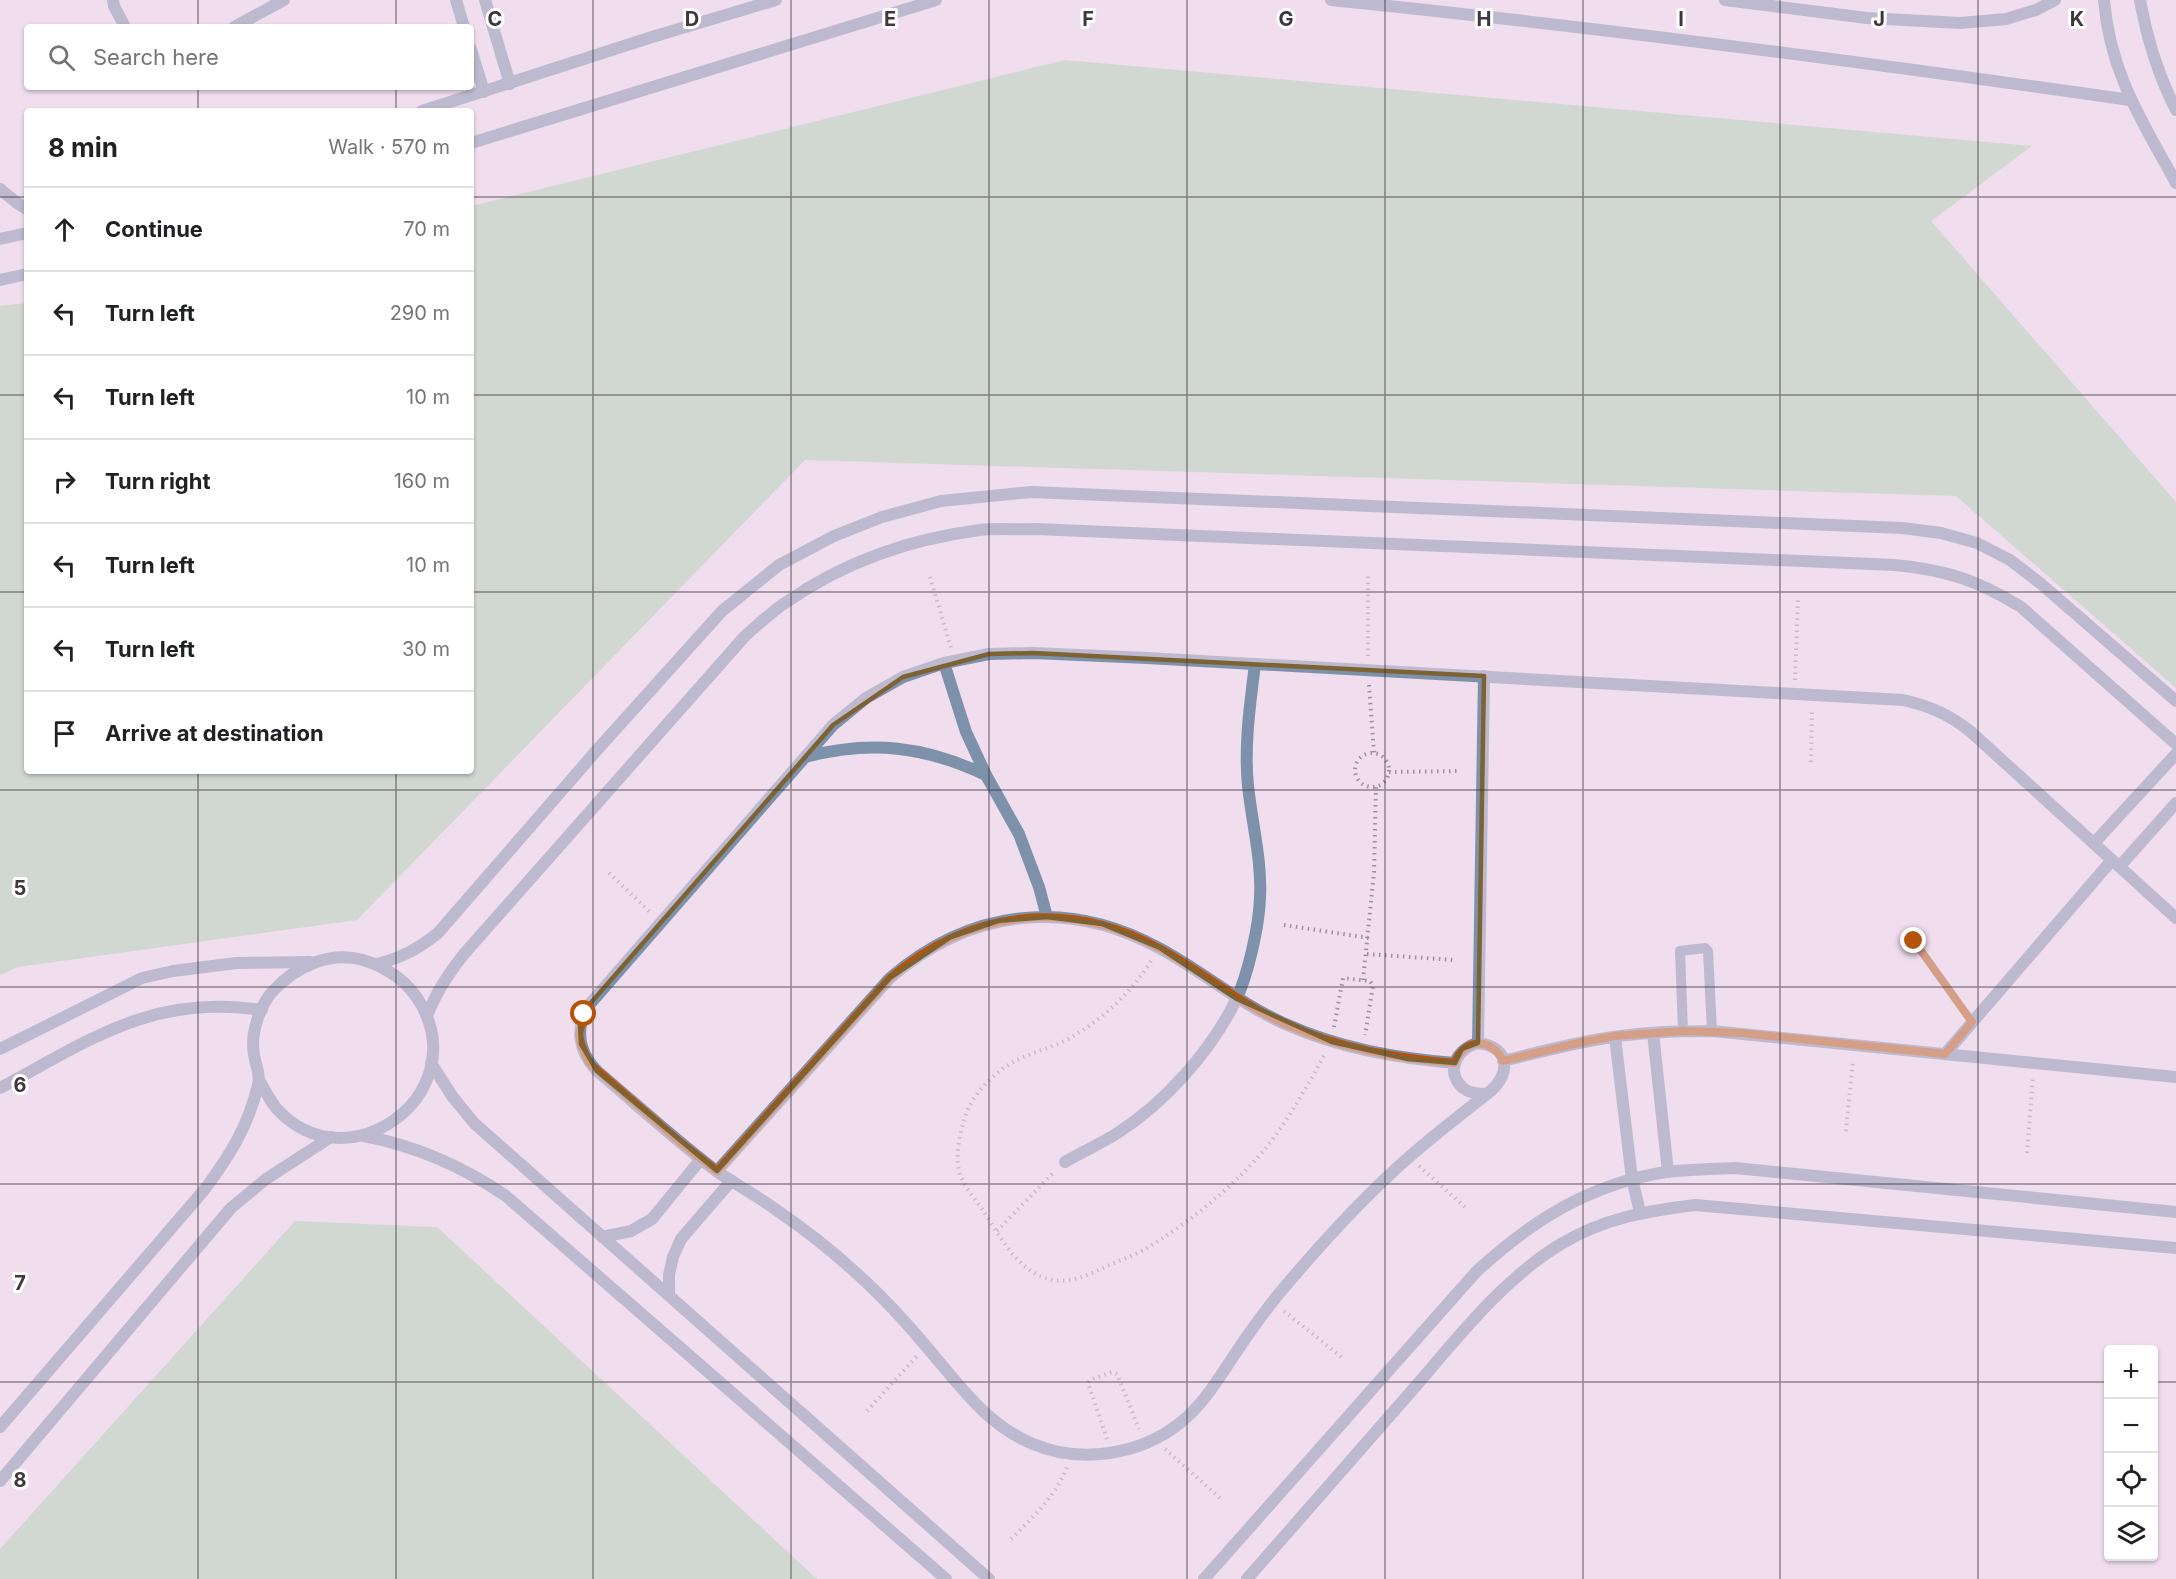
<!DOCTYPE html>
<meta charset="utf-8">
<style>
body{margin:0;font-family:Inter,sans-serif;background:#f2f2f2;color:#202124}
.controls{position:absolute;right:18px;bottom:18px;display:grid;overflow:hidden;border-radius:6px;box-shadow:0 2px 4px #0004}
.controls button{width:54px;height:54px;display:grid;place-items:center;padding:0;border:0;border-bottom:2px solid #e0e0e0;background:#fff;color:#202124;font:30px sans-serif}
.stop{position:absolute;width:18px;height:18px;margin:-14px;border:4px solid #b45309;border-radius:50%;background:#fff}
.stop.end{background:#b45309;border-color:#fff;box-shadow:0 2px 6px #0008}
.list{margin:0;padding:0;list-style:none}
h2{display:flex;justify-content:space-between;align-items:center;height:78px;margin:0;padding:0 24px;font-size:26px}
h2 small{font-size:20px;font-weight:400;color:#757577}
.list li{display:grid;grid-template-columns:39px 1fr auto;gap:18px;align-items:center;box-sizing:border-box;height:84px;padding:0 24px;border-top:2px solid #e0e0e0}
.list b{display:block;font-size:22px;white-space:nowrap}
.list em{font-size:20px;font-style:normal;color:#757577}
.icon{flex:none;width:33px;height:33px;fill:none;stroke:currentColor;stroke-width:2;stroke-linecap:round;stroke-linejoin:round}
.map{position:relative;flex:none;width:2176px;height:1579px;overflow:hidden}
.search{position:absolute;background:#fff;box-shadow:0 2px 4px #0004;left:24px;top:24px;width:450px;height:66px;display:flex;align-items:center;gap:15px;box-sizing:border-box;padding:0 21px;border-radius:6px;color:#757577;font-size:22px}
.panel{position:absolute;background:#fff;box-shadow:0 2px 4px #0004;left:24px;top:108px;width:450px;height:666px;border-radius:6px}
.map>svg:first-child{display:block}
</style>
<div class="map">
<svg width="2176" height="1579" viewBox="0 0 2176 1579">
<rect width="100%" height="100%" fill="#f0ddee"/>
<g fill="#acd2af">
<polygon points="1065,60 2032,146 1931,221 2176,502 2176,688 1956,496 805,460 357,920 18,967 0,975 0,306 27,303 27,771 471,771 471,206"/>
<polygon points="295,1221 437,1227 817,1579 0,1579 0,1549"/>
</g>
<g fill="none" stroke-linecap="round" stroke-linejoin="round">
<g stroke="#9d8f9b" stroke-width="4" stroke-dasharray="1.5 4.5" stroke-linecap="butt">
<polyline points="930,577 951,648"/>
<polyline points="1368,656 1368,572"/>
<polyline points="1795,680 1798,597"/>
<polyline points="1369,685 1374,753"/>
<circle cx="1372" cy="770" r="17"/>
<polyline points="1811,762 1812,710"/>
<polyline points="1389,772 1460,771"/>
<polyline points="609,873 650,912"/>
<polyline points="1284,925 1369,938"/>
<polyline points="1914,941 1964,1011"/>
<polyline points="1367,954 1454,960"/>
<path d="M1151,961C1130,994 1103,1019 1070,1038C1052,1048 1032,1052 1015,1061C998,1070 979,1088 970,1105C961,1123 952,1161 962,1179C967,1190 975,1199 982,1209C998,1233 1016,1268 1045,1278C1069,1286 1089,1274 1110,1265C1122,1259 1136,1255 1147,1248C1188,1223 1227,1192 1259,1156C1285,1127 1306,1088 1325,1054"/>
<polyline points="1363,980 1374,872 1376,786"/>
<polyline points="1334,1027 1343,978 1370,981 1373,986 1365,1035"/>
<polyline points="1846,1131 1853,1060"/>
<polyline points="2027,1153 2033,1076"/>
<polyline points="1419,1166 1466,1208"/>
<polyline points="997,1231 1055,1171"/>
<polyline points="1284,1311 1344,1359"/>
<polyline points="867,1411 917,1356"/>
<polyline points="1107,1439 1088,1383 1090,1380 1112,1372 1117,1374 1139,1429"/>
<polyline points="1165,1449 1220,1498"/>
<path d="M1011,1539C1033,1517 1055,1497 1067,1467"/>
</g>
<polyline stroke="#7e91ab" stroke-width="10" points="1683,1031 1680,951 1705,948 1708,951 1712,1031"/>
<g stroke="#7e91ab" stroke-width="12">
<polyline points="113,0 114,6 125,27"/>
<polyline points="456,0 464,27"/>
<polyline points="485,0 510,84"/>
<polyline points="234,27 284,0"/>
<polyline points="471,49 484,92"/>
<polyline points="944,663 966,732 986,775 1019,834 1039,887 1047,917"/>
<path d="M805,757C872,740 924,746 986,775"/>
<polyline points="2094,843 2176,754"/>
<polyline points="2120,866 2176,803"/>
<path d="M377,964C401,958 418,949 438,933L597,750L722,611L779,565L834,536L882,517L941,501L1031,492L1903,528L1941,533L1977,543L2010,560L2040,583L2176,701"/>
<path d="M427,1016C436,992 448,974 464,954L745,636C759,624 772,611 788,601C846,561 910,539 980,530C998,528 1017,530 1036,529L1895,565C1947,570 1977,580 2021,607L2176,744"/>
<polyline points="1653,1033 1668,1172"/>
<polyline points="1615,1037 1632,1179 1640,1212"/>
<polyline points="1478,1043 1484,676"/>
<path d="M1478,1043C1512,1047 1511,1076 1487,1094C1478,1094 1469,1093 1463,1088C1444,1071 1458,1048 1478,1043Z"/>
<polyline points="0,1049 142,978 173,971 236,963 310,962"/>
<polyline points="1945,1054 2112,860"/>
<path d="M1503,1061C1540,1052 1576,1042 1613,1037C1646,1032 1679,1031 1712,1031L2176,1077"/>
<polyline points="431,1063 452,1096 474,1123 989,1579"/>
<path d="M0,1088C92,1039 152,994 262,1010"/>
<path d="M1487,1094C1460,1115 1433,1136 1408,1158C1360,1200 1318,1247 1277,1296C1262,1315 1248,1334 1235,1354C1218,1379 1204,1404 1180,1423C1140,1455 1080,1464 1033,1444C985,1424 958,1383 925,1345C903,1319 880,1294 855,1272C830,1249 803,1228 775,1209C756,1195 735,1184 715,1170C674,1139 636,1104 597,1071C578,1051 575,1028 589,1005L833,725L866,698L903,677L944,663L989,654L1033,653L1147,658L1903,700C1930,706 1950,715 1971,732L2176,918"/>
<path d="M364,1136C417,1146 462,1166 506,1196L946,1579"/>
<path d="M1065,1162C1082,1152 1100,1144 1116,1134C1165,1103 1211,1051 1236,1000C1248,975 1259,926 1260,898C1262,860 1252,824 1248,786C1244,745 1250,705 1255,664"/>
<path d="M717,1171L890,978C969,910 1066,897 1159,948C1202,971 1239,1003 1283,1023C1338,1048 1395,1058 1455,1063"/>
<polyline points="602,1237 631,1231 652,1219 701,1159"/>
<polyline points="669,1295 669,1275 673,1257 681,1239 731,1181"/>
<path d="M0,1427L205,1189C230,1155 248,1127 258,1085C261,1076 255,1064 254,1054C250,1034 260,1005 273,991C296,966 330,951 363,960C389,968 409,982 422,1006C471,1097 347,1185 277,1109C270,1101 265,1090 260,1082"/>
<polyline points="0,1481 231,1208 266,1179 331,1137"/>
<path d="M1204,1579L1476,1272C1532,1220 1590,1184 1666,1172C1689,1169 1713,1169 1735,1168L2176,1212"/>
<path d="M1247,1579C1303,1515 1359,1451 1415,1387C1459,1336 1503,1279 1561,1244C1604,1218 1647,1211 1695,1205L2176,1248"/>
</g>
<g stroke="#7e91ab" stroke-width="12">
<path d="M1331,0C1598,27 1864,62 2130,100"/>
<polyline points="1725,0 1867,18 1960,23 2006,19 2036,10 2055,0"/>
<path d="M2104,0C2110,73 2142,121 2176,183"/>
<path d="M2140,0C2147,39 2158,75 2176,110"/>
<polyline points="422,111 652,37 776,0"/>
<polyline points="471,143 936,0"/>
<polyline points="0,189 17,203 27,209"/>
<polyline points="0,239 27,233"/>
<polyline points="0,280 27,274"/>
</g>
</g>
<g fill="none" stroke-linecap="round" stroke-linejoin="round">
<path stroke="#b45309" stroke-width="8" d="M584,1014L579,1034L581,1044L589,1063L680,1142L717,1171L890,978C969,910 1067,898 1159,948C1202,971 1239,1003 1283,1023C1338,1048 1395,1058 1455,1063C1463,1038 1492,1037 1503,1061L1578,1043L1615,1036L1683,1031L1741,1033L1945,1054L1972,1022L1914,941"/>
</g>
<path d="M0 0H2176V1579H0ZM1033,653L1484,676L1478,1043L1462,1049L1455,1063L1408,1059L1332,1042L1237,999L1160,948L1102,924L1047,917L998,921L951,937L890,978L717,1171L597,1071L581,1044L580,1024L589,1005L833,725L903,677L989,654Z" fill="#f0ddee" fill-opacity=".55" fill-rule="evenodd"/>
<path fill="none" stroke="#7d6234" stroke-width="4.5" stroke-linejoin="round" d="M1033,653L1484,676L1478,1043L1462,1049L1455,1063L1408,1059L1332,1042L1237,999L1160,948L1102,924L1047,917L998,921L951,937L890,978L717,1171L597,1071L581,1044L580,1024L589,1005L833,725L903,677L989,654Z"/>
<path fill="none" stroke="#3e373d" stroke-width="1.5" stroke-opacity="0.55" d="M198,0V27M396,0V27M593,0V1579M791,0V1579M989,0V1579M1187,0V1579M1385,0V1579M1583,0V1579M1780,0V1579M1978,0V1579M198,87V111M396,87V111M0,197H27M471,197H2176M0,395H27M471,395H2176M0,592H27M471,592H2176M198,771V1579M396,771V1579M0,790H2176M0,987H2176M0,1184H2176M0,1382H2108M2154,1382H2176"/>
<g font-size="20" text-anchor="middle" font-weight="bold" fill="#3e373d" stroke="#fff" stroke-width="6" stroke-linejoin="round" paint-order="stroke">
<text x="495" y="26">C</text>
<text x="692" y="26">D</text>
<text x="890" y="26">E</text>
<text x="1088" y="26">F</text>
<text x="1286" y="26">G</text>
<text x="1484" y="26">H</text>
<text x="1681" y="26">I</text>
<text x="1879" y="26">J</text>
<text x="2077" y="26">K</text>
<text x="20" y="895">5</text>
<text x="20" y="1092">6</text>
<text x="20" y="1290">7</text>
<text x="20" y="1487">8</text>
</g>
</svg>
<div class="controls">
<button>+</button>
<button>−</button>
<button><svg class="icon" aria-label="locate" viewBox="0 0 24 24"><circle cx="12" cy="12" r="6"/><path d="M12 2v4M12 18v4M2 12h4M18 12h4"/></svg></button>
<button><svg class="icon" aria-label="layers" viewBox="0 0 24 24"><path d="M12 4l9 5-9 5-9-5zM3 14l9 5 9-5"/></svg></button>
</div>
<div class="stop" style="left:584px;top:1014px"></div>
<div class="stop end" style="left:1914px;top:941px"></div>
<div class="search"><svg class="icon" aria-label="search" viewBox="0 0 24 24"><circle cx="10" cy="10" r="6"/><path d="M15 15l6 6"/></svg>Search here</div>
<section class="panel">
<h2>8 min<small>Walk · 570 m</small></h2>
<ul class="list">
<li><svg class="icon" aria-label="ahead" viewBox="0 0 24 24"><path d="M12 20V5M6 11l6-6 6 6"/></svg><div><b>Continue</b></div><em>70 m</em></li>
<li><svg class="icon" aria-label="left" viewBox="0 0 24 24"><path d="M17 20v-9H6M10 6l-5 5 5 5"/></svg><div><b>Turn left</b></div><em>290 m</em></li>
<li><svg class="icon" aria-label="left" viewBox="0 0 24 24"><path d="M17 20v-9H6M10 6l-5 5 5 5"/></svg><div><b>Turn left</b></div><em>10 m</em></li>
<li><svg class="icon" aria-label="right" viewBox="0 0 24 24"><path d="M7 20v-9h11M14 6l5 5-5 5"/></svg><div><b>Turn right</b></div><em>160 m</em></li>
<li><svg class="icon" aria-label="left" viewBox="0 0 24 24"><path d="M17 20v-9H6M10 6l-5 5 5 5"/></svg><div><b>Turn left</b></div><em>10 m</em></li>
<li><svg class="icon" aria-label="left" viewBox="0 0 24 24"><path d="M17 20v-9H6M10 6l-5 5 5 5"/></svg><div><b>Turn left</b></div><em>30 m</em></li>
<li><svg class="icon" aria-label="arrive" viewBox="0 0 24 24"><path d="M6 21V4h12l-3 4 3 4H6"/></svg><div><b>Arrive at destination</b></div></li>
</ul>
</section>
</div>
